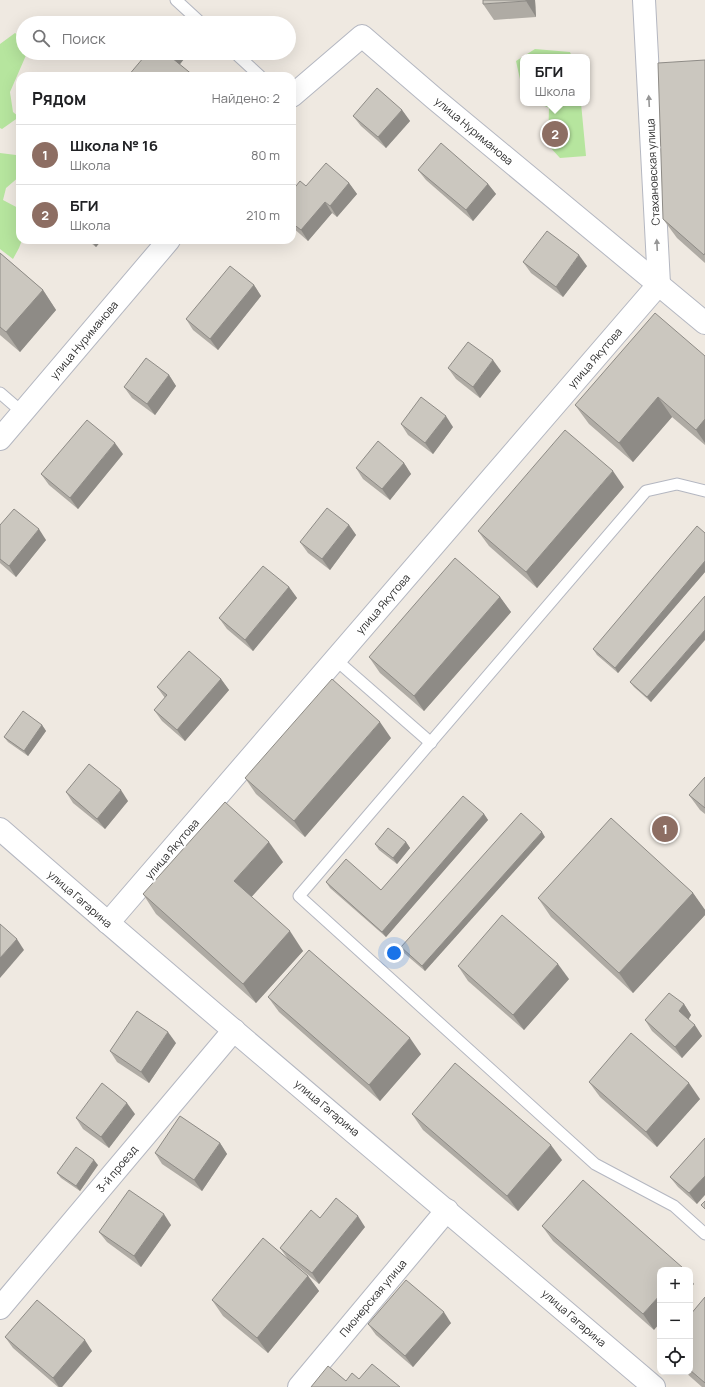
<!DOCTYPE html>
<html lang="ru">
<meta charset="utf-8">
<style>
body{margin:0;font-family:Manrope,sans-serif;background:#f2f2f2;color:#202124}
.controls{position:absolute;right:12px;bottom:12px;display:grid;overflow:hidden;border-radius:8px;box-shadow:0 4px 16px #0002}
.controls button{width:36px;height:36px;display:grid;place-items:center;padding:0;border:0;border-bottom:1px solid #e0e0e0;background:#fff;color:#202124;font:20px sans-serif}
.you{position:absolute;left:394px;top:953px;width:14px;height:14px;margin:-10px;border:3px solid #fff;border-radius:50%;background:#1a73e8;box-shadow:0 0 0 6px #1a73e833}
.badge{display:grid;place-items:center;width:26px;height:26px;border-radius:50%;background:#4264fb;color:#fff;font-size:13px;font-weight:700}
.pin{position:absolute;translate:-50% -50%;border:2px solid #fff;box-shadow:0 1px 4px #0006}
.popup{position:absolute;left:520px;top:54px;width:70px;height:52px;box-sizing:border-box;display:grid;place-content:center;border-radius:8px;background:#fff;filter:drop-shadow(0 1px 3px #0005);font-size:13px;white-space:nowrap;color:#757577}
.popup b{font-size:15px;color:#202124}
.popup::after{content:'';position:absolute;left:50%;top:100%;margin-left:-8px;border:8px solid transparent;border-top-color:#fff}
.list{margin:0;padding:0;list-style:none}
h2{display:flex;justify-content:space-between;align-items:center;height:52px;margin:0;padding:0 16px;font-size:17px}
h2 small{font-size:13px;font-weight:400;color:#757577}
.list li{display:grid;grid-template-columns:26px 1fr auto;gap:12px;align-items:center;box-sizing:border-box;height:60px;padding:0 16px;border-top:1px solid #e0e0e0}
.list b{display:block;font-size:15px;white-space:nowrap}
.list p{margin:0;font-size:13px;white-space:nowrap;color:#757577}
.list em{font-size:13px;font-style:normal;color:#757577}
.icon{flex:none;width:22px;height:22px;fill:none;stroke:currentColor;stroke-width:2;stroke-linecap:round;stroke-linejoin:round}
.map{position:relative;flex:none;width:705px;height:1387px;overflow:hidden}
.search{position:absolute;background:#fff;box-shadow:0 4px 16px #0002;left:16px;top:16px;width:280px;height:44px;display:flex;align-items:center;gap:10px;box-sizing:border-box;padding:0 14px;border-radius:22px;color:#757577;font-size:15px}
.panel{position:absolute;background:#fff;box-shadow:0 4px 16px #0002;left:16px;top:72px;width:280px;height:172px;border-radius:12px}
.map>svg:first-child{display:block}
</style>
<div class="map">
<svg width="705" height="1387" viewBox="0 0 705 1387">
<rect width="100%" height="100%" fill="#efe9e1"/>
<g fill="#b6e59e">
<polygon points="15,33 23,38 23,53 27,53 10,92 13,112 19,117 2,129 0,128 0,44"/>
<polygon points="535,49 570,52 572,57 523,57 523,93 516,61"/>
<polygon points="538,103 581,103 586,156 560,158 548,145 549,108"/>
<polygon points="0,153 16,155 20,163 20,176 6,188 3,200 20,209 20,240 22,240 19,248 13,259 0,249"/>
</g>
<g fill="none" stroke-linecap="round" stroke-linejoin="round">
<defs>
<g id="service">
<polyline points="176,0 201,23"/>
<polyline points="235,53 260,76"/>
<polyline points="0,393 22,412"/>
<polyline points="705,491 677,484 646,491 299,896 595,1164 674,1206 705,1234"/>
<polyline points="335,659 431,743"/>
</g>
<g id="minor">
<polyline points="644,0 659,284"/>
<polyline points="292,96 362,36 435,99 705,323"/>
<polyline points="0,439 169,240"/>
<path d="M0,829C216,1018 436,1201 654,1387"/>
<polyline points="108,923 659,284"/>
<polyline points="0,1308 234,1030"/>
<polyline points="299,1387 447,1210"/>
</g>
</defs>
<use href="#service" stroke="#b4b7c1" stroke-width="13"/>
<use href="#minor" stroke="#b4b7c1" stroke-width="24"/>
<use href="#service" stroke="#fff" stroke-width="11"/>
<use href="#minor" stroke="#fff" stroke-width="22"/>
</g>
<g fill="#afaba4">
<polygon points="535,0 536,17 494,20 483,4"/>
<polygon points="136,53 188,53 188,54 180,64 141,60"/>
<polygon points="705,60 705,263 677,238 663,219"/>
<polygon points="402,110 410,121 386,148 361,126 353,116"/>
<polygon points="418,170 488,184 496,194 473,221 426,180"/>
<polygon points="349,183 357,194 337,217 332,213 308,241 292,227 292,191 306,186"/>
<polygon points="87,240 102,240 96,247"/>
<polygon points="0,253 43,290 56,310 20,352 0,335"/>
<polygon points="523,262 587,266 563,297 531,273"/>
<polygon points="254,285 261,296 218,350 193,330 186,319"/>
<polygon points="705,356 705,445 672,417 633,462 589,424 575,405"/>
<polygon points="448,368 501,371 480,398 456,379"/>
<polygon points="169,375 176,386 155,415 132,398 124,387"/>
<polygon points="401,424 453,427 433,454 408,435"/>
<polygon points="123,454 78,509 49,485 41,474"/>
<polygon points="404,463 411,474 390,500 363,479 356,468"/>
<polygon points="624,487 537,588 489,546 478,531"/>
<polygon points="0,525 46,540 16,577 0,563"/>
<polygon points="349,525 356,535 330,570 308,553 300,542"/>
<polygon points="705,533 705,572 618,673 597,655 593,649"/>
<polygon points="289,587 297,598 253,651 227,629 219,618"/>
<polygon points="705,596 651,702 634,687 630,682"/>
<polygon points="500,597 511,612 424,711 380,673 369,657"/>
<polygon points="221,679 229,690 185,741 162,721 154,710 165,698 157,687"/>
<polygon points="42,725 46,731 28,756 8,742 4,737"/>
<polygon points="391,738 305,837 256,794 245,778"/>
<polygon points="705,777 705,814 700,810 689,795"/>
<polygon points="66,792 128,801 105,829 73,803"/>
<polygon points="484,814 488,820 386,937 330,888 326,882 381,890"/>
<polygon points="545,837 425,971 404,953 401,947"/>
<polygon points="406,842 410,848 397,864 379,850 375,844"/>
<polygon points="283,862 251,897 303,951 256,1003 156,914 143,894"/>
<polygon points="693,893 705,910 705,915 633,993 551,917 538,898"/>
<polygon points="458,966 569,979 524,1030 468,981"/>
<polygon points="268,997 421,1054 380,1101 279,1012"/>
<polygon points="684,1004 691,1015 688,1019 702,1036 682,1058 652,1031 645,1020"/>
<polygon points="176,1043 149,1083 117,1062 110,1051"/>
<polygon points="589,1082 700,1099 657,1147 600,1097"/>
<polygon points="135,1114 109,1148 83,1129 76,1118"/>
<polygon points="412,1114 562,1160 518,1211 423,1130"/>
<polygon points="705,1138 697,1204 678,1187 670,1177"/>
<polygon points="220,1143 227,1154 202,1191 162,1164 155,1153"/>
<polygon points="98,1165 80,1191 61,1178 57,1173"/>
<polygon points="583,1180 654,1330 553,1241 542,1226"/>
<polygon points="320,1218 365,1227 319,1284 289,1259 308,1276 319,1291 268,1353 223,1316 212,1300 288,1259 280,1248"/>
<polygon points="171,1225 141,1267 107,1242 99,1232"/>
<polygon points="705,1297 705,1387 702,1387 685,1372 690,1372 690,1315"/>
<polygon points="451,1323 413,1367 376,1335 368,1324"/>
<polygon points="5,1337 92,1351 62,1387 58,1387 13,1348"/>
</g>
<g fill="#8e8b86">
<polygon points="526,0 535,0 536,17 526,1"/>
<polygon points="165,53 188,53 188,54 176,69"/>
<polygon points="402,110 410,121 386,148 378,137"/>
<polygon points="349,183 357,194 337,217 330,206"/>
<polygon points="488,184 496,194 473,221 466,210"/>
<polygon points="325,202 332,213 308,241 301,230"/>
<polygon points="91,240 102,240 96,247"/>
<polygon points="579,255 587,266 563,297 556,287"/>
<polygon points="254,285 261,296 218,350 210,339"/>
<polygon points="43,290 56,310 20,352 6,332"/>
<polygon points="493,360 501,371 480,398 473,387"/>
<polygon points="169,375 176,386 155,415 147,404"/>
<polygon points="658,397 672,417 633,462 619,443"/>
<polygon points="446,416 453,427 433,454 425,443"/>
<polygon points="705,419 705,443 696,430"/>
<polygon points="115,443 123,454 78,509 70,498"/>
<polygon points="404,463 411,474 390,500 382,489"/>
<polygon points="613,471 624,487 537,588 526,572"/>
<polygon points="349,525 356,535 330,570 322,559"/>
<polygon points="39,529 46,540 16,577 9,566"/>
<polygon points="705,561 705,572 618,673 615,668"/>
<polygon points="289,587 297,598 253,651 245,640"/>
<polygon points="500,597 511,612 424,711 414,696"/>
<polygon points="705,630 705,640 651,702 647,697"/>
<polygon points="221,679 229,690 185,741 177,730"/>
<polygon points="380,722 391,738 305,837 294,821"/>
<polygon points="42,725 46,731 28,756 24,751"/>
<polygon points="121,790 128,801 105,829 97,819"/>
<polygon points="484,814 488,820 386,937 382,932"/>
<polygon points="542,832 545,837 425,971 422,966"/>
<polygon points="269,842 283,862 248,901 234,881"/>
<polygon points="406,842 410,848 397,864 393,858"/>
<polygon points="693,893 705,910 705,915 633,993 619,973"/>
<polygon points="290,931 303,951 256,1003 243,984"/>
<polygon points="17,939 24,950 0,978 0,958"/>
<polygon points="558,964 569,979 524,1030 513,1015"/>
<polygon points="684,1004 691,1015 687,1022 679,1011"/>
<polygon points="695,1025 702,1036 682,1058 675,1047"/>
<polygon points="168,1032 176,1043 149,1083 141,1072"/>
<polygon points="410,1038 421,1054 380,1101 369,1085"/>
<polygon points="689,1083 700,1099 657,1147 646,1132"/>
<polygon points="127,1103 135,1114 109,1148 101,1137"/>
<polygon points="220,1143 227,1154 202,1191 194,1180"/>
<polygon points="551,1145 562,1160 518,1211 507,1196"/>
<polygon points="94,1160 98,1165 80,1191 76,1186"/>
<polygon points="705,1176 705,1195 697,1204 689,1193"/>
<polygon points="164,1214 171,1225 141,1267 134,1256"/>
<polygon points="358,1216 365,1227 319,1284 312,1273"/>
<polygon points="308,1276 319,1291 268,1353 257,1338"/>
<polygon points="690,1278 694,1284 690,1289"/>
<polygon points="660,1295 660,1323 654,1330 643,1314"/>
<polygon points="444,1312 451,1323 413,1367 405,1356"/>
<polygon points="85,1340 92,1351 62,1387 59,1387 53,1378"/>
</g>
<g fill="#cbc7bf" stroke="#8e8b86">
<polygon points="483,0 526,0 526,1 483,4"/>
<polygon points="154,17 161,23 149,23"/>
<polygon points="140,53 166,53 194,76 128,76 144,57"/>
<polygon points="705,60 705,253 704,255 663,219 658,63"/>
<polygon points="377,88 402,110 378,137 353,116"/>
<polygon points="441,143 488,184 466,210 418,170"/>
<polygon points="326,163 349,183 330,206 325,202 301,230 292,223 292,191 300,181 306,186"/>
<polygon points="547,231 579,255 556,287 523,262"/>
<polygon points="0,253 43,290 6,332 0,327"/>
<polygon points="230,266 254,285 210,339 186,319"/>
<polygon points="655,313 705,356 705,419 696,430 658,397 619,443 575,405"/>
<polygon points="468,342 493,360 473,387 448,368"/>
<polygon points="146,358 169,375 147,404 124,387"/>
<polygon points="421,397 446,416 425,443 401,424"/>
<polygon points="87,420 115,443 70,498 41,474"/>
<polygon points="565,430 613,471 526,572 478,531"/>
<polygon points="378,441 404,463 382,489 356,468"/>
<polygon points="327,508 349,525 322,559 300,542"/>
<polygon points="14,509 39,529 9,566 0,559 0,525"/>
<polygon points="697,526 705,533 705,561 615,668 593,649"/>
<polygon points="455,558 500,597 414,696 369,657"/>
<polygon points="263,566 289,587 245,640 219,618"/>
<polygon points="705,596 705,630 647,697 630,682"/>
<polygon points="189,651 221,679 177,730 154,710 167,695 157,687"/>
<polygon points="332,679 380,722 294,821 245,778"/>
<polygon points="23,711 42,725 24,751 4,737"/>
<polygon points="89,764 121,790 97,819 66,792"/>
<polygon points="705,777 705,808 689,795"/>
<polygon points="463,796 484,814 382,932 326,882 346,859 381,890"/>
<polygon points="225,802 269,842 234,881 290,931 243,984 143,894"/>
<polygon points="521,813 542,832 422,966 401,947"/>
<polygon points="611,818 693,893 619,973 538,898"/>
<polygon points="388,828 406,842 393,858 375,844"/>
<polygon points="502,915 558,964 513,1015 458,966"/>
<polygon points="0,924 17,939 0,958"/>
<polygon points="309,950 410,1038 369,1085 268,997"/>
<polygon points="669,993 684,1004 679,1011 695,1025 675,1047 645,1020"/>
<polygon points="137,1011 168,1032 141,1072 110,1051"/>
<polygon points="631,1033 689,1083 646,1132 589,1082"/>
<polygon points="455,1063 551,1145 507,1196 412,1114"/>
<polygon points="102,1083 127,1103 101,1137 76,1118"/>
<polygon points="180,1116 220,1143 194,1180 155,1153"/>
<polygon points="705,1138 705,1176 689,1193 670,1177"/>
<polygon points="76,1147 94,1160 76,1186 57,1173"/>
<polygon points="583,1180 683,1268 682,1270 660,1270 660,1295 643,1314 542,1226"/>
<polygon points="129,1190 164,1214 134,1256 99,1232"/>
<polygon points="336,1198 358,1216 312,1273 280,1248 311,1210 320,1218"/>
<polygon points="705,1201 705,1209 701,1205"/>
<polygon points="263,1238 308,1276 257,1338 212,1300"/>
<polygon points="406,1280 444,1312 405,1356 368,1324"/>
<polygon points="705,1297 705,1383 690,1370 690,1315"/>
<polygon points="37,1300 85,1340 53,1378 5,1337"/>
<polygon points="372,1364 400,1387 311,1387 328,1366 346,1381 352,1373 359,1379"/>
</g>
<defs><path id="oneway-solid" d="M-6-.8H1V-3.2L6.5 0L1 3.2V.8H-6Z"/></defs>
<g fill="#969696">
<use href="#oneway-solid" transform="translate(649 101) rotate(-93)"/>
<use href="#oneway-solid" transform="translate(657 245) rotate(-93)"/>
</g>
<g text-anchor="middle" stroke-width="4" stroke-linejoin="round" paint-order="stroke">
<g font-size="11" fill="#2e2e2e" stroke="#fff">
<text transform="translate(474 131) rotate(40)" y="4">улица Нуриманова</text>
<text transform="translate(653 172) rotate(-93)" y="4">Стахановская улица</text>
<text transform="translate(84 340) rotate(-50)" y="4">улица Нуриманова</text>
<text transform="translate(595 358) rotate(-49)" y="4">улица Якутова</text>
<text transform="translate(383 604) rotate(-49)" y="4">улица Якутова</text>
<text transform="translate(172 849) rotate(-49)" y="4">улица Якутова</text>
<text transform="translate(80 899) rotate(41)" y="4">улица Гагарина</text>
<text transform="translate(327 1108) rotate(40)" y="4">улица Гагарина</text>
<text transform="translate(117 1169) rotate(-50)" y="4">3-й проезд</text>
<text transform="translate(373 1298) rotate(-50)" y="4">Пионерская улица</text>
<text transform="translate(574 1318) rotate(41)" y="4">улица Гагарина</text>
</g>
</g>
</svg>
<div class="controls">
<button>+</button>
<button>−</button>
<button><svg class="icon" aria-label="locate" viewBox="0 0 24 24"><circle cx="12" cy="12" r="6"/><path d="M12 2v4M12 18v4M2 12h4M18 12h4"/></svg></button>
</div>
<div class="you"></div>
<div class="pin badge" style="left:665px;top:829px;background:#8d6e63">1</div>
<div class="pin badge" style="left:555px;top:134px;background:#8d6e63">2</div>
<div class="popup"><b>БГИ</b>Школа</div>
<div class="search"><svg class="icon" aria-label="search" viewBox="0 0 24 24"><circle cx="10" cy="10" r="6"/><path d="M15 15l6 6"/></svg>Поиск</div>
<section class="panel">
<h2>Рядом<small>Найдено: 2</small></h2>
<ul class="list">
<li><span class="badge" style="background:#8d6e63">1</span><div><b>Школа № 16</b><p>Школа</p></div><em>80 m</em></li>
<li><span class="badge" style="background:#8d6e63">2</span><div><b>БГИ</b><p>Школа</p></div><em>210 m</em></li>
</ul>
</section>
</div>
